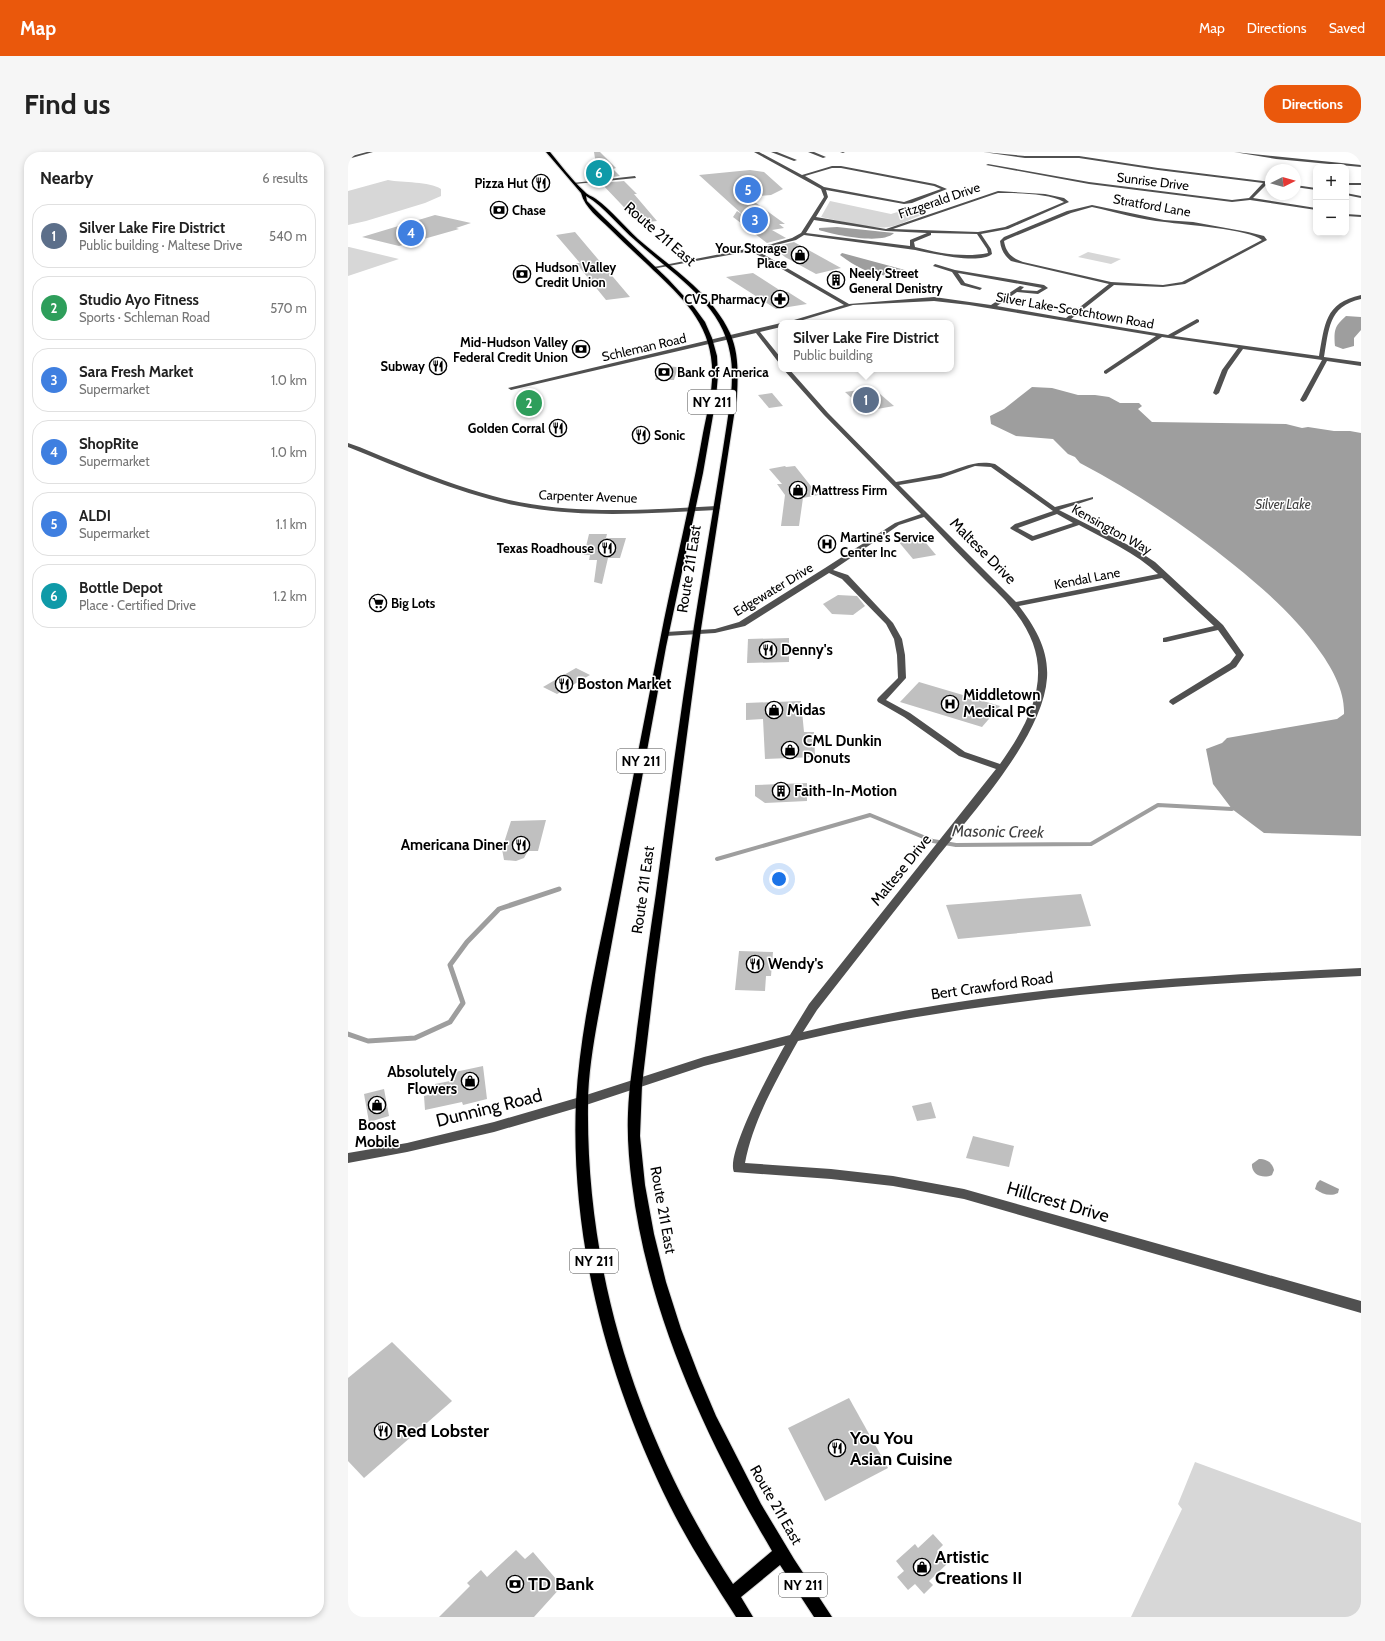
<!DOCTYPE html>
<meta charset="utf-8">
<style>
body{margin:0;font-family:Cabin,sans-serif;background:#f6f6f6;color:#222}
.controls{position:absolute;right:12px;top:12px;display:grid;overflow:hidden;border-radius:8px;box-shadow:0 2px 6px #0003}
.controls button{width:36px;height:36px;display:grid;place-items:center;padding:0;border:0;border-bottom:1px solid #e0e0e0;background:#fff;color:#222;font:20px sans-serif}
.compass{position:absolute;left:917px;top:12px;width:36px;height:36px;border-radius:50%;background:#fff;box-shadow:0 2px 6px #0003;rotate:85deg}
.you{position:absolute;left:431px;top:727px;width:14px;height:14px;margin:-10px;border:3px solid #fff;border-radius:50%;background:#1a73e8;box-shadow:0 0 0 6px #1a73e833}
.badge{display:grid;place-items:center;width:26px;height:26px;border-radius:50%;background:#ea580c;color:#fff;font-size:13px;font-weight:700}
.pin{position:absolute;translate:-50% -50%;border:2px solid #fff;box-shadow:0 1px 4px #0006}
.popup{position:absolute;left:430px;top:168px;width:176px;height:52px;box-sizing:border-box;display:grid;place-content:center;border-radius:8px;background:#fff;filter:drop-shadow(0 1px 3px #0005);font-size:13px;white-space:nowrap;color:#767676}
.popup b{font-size:15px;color:#222}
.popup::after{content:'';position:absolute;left:50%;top:100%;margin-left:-8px;border:8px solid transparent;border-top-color:#fff}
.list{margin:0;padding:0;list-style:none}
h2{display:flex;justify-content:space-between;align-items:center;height:52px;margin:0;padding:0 16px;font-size:17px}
h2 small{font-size:13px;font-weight:400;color:#767676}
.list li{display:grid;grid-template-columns:26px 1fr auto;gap:12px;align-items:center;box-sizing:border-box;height:64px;margin:0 8px 8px;padding:0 8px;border:1px solid #e0e0e0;border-radius:16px}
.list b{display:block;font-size:15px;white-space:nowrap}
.list p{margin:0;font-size:13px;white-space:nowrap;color:#767676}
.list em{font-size:13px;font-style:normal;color:#767676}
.map{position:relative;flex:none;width:1013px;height:1465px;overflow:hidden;border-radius:16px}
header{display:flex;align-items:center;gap:24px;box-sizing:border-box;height:56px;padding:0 20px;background:#ea580c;color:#fff}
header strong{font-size:19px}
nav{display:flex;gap:22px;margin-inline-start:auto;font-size:14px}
.intro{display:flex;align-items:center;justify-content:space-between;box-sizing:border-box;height:96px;padding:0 24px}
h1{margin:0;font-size:28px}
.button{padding:10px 18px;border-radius:16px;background:#ea580c;color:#fff;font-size:14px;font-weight:700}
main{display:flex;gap:24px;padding:0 24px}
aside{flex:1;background:#fff;border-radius:16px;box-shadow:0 2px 6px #0003}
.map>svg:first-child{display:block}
</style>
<header>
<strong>Map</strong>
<nav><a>Map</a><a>Directions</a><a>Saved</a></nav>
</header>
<div class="intro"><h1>Find us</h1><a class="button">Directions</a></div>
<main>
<aside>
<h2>Nearby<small>6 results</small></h2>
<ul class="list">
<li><span class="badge" style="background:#5c6f8a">1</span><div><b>Silver Lake Fire District</b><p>Public building · Maltese Drive</p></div><em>540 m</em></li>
<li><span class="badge" style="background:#2e9e5b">2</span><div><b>Studio Ayo Fitness</b><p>Sports · Schleman Road</p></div><em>570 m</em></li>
<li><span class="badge" style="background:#3f7fe0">3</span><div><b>Sara Fresh Market</b><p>Supermarket</p></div><em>1.0 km</em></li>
<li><span class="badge" style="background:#3f7fe0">4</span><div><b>ShopRite</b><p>Supermarket</p></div><em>1.0 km</em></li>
<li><span class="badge" style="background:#3f7fe0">5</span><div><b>ALDI</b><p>Supermarket</p></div><em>1.1 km</em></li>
<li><span class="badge" style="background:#0f9aa8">6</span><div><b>Bottle Depot</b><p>Place · Certified Drive</p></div><em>1.2 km</em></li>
</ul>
</aside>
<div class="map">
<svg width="1013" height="1465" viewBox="0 0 1013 1465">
<rect width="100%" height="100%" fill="#fff"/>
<g fill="#d7d7d7">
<path d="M40,28C55,31 81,29 93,37V44L77,51L18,69L0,73V39Z"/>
<path d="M482,49L543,62L556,58L576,62C565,66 553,73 541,75C521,78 493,69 473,65Z"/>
<polygon points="0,95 1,95 51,107 0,124"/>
<polygon points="740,100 773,107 763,112 730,105"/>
<polygon points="847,1310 1013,1371 1013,1465 783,1465 834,1357 830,1352"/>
</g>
<g fill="#9e9e9e">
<path d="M489,75L546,81C534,93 487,83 471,78V76Z"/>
<path d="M494,101L557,118L559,122C534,129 510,117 492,103Z"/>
<path d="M998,164L1013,165V178L1006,186V194L995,197L987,194C986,178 986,175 998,164Z"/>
<path d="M684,235L704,236L730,243H747L761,245L772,251H791L794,254L790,257L804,270L938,272L954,276L960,275L986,279H1002L1013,281V684L916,681L884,657L865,632L858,597L874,591L879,586L989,567L996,562C997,540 985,518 973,501C948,465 919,440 886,413C838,374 787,340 732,311L727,305L720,302L705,287L668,284L643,272L642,264L656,257Z"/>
<path d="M911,1007C918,1007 924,1010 926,1018L924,1023C915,1027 903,1023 904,1012Z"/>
<path d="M972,1028L991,1037L990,1041C982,1045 974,1042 967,1037L969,1031Z"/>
</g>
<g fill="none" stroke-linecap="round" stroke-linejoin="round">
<polyline stroke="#9e9e9e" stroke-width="4" points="369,707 522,663 585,689 608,693 743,692 810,653 884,657"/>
<polyline stroke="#9e9e9e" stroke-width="5" points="0,882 20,889 67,886 102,870 115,851 102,813 119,790 151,757 211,737"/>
</g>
<g fill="#c0c0c0">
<polygon points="246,0 252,0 268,16 265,17 272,24 249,27 238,16 248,13"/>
<polygon points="402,18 416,20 435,37 423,43 400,45 437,72 431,72 436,76 424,78 438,86 419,91 385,65 389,59 395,63 351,23"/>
<polygon points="276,29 289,42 286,42 309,69 291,71 253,31"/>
<polygon points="87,63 123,71 108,76 111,77 51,94 14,85"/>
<polygon points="227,80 282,145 258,148 228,111 232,111 208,83"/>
<polygon points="446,90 493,116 468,122 437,105 425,95"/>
<polygon points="405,121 433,139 440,140 459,152 428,157 378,125"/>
<polygon points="312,214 330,215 326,228 307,228"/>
<polygon points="525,236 546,254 518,259 497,240"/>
<polygon points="424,241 435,254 421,256 410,243"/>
<polygon points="437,314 438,315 447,314 470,343 455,346 451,374 433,374 437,343 429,332 434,332 421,317"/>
<polygon points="241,382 259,382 258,386 278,386 272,406 260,406 254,432 246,430 249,408 241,408 242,403 236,403"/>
<polygon points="573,385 588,403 565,407 550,389"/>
<polygon points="490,443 509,444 517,454 505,463 484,462 475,452"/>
<polygon points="441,486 441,510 399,511 400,487"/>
<polygon points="228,516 242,523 209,542 195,535"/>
<polygon points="571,530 652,554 634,575 552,550"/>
<polygon points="453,549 456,580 466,580 467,605 417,607 415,567 398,568 398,551"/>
<polygon points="459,631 459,649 417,651 407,644 407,633"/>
<polygon points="198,668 190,699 180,699 176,706 168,709 156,708 154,697 163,669"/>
<polygon points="733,742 743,774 610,787 598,753"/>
<polygon points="391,799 425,800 423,824 418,824 417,839 387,838"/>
<polygon points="135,914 139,947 115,953 114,950 77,958 76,944 88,941 87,932 107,928 107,920"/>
<polygon points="36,937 41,964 21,970 16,942"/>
<polygon points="583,950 588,966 569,969 564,954"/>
<polygon points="625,984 666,994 661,1015 618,1006"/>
<polygon points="44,1190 104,1249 16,1326 0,1309 0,1226"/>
<polygon points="501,1246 540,1316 477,1349 440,1276"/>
<polygon points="585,1382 595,1393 589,1399 600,1411 581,1429 585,1433 576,1442 567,1432 560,1438 549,1425 556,1419 548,1409 567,1392 570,1396"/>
<polygon points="168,1398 177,1407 185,1400 214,1434 186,1465 91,1465 122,1434 119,1431 133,1418 139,1425"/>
</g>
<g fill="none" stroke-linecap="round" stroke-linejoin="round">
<defs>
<path id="major" d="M198,0H202C213,13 223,27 236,39C239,43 244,44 248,47C263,58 276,74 290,87C323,116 363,140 382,181C391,201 390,223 389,244L353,477L307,823L294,933L292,984L297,1033L306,1082L318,1130L333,1177L351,1224L368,1264L413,1352L446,1407L484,1465H466L432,1413L393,1445L405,1465H388C365,1429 341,1392 322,1354C260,1229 222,1089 228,949C232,878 249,807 263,738C281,648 298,558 316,468C329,405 344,344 355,281C360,256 367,231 363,205C358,165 327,139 300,113C287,101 274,89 261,76C251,66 237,56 233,41ZM238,44C257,55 271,75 288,89C323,121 374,151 382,201C385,216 384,230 383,244C372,321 358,398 346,474C332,563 320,652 308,741C301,787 295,832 289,877C286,905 281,933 280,961C279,984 281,1009 284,1032C300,1162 358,1287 424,1399L385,1432C291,1288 238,1124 240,953C240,924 245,894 250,866L318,495L355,321L368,246L370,223L369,204L364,186L357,170L346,155L320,127L251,61L239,49Z"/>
</defs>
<use href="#major" stroke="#dbdbdb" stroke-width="2"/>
<g fill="#505050" fill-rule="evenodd">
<polygon points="19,0 25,0 0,7 0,5"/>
<path d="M406,0H411L454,23L484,14H493L587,32L599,37L564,51L556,52L478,38L480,45L468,65L538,77L650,39L697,42L716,46L721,50L660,77L633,82L643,97L644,102C629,114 578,99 560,97C525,92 490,88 456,83L448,88L408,98L501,152L586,145L643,153L672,134L676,135L673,138L689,139L694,136L610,121L617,131L634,136L632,138L613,133L604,120L585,114L587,112L607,118L696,133L700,136L690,142L669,140L649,154L718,166L761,132L663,109C656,103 653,98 652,89L656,85L719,59L744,53L816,68L845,70L900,80L916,84L919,88L837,132L815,135L766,133L723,167L820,183L849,167L851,168V170L826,184L971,204C977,173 976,151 1013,143V147C980,154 981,178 976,205L1013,210V214L979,209L958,248L955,250L952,248L974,208L895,197L880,218L871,241L868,243L865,241L874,218L890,196L814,185L758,222L756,221V219L808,184L621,153L586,149L505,153L445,171H436L496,153L403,99L304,117L306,115L424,92L444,86L453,81L476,45L473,37ZM484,16H493L586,34L593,37L556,50L476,35L457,24ZM650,41C668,41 701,41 716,50L657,75L630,80L545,77ZM744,55C768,60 793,68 817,70C836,73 901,77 914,88L834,130L815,133L763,130L675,110C664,106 658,101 656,89L660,87L723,61ZM466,68L538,79L579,81L562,88V94L458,81ZM583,81L629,82L639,97L640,101C616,106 590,101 567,95L566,90L583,83Z"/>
<polygon points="423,0 429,0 449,8 446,9"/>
<polygon points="460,0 466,0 478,5 475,6"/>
<polygon points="492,0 497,0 495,1"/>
<polygon points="635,0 677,4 731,4 810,16 923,30 923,32 919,32 905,46 968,56 968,58 902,48 884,50 741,32 638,13 640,12 741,30 884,48 901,46 915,31 810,18 731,6 677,6"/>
<polygon points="886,0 1013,13 1013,15 928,7"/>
<polygon points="287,24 288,26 227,32 225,31"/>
<rect x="998" y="31" width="15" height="2"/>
<polygon points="947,33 968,36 968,38 947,35"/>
<polygon points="998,41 1013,44 1013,46 998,43"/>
<polygon points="998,62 1013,63 1013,65 998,64"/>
<polygon points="433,171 433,175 412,180 433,206 433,212 431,211 408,181 163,238 160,236"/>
<path d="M435,217H441L480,261L548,330C563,327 578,325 592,322C612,317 627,307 647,312L707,355L745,345V347L711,358L784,395L807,410L875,473L896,503L888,515L825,553L821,550L822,548L882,511L888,503L870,478L818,490H815V486L866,474L814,426L671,454C687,475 701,498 699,526C695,585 623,662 587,708C547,758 508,808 469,858L455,880C638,836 826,825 1013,816V824C824,833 635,845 450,889C429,927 405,968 397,1011L483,1017L545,1024L616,1037L1013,1149V1161L616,1047L545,1034L483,1027L386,1020C377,1002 426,912 437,893L356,914L232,955L146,980L59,1000L0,1011V1001L59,991L146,970L232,945L356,905L442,883L461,852L648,617L611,604L556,565L530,550L529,548L530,546L550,526L549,503L546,487L538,472L494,427L481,421L397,474L367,481L318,484L314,482L318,480L367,477L391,470L477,416L547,371L573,362L476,263ZM627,314L643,315L705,359L667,372L662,376L663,377L684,389L731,373C758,388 788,401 810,422L668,450L551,333L593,326ZM709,362L725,371L685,384L670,376ZM576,365C597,387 617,408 638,429C646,437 656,446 663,455C710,510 689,560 652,612L617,600L562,561L538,548L558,526L557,503L554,487L545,471L500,423L485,418L551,373Z"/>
<path d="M0,291C16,296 32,304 48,310C80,323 112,335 145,344C218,364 295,358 369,354L372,356L369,358C302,361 233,367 166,353C109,341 54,317 0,295Z"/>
</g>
<use href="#major" fill="#000" fill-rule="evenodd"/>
</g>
<defs>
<symbol id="restaurant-ring" viewBox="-11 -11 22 22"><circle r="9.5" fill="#fff" stroke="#000" stroke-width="1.5"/><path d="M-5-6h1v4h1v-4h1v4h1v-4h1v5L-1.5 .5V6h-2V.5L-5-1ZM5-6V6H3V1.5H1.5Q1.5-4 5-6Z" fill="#000"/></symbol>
<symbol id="bank-ring" viewBox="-11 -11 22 22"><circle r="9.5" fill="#fff" stroke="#000" stroke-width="1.5"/><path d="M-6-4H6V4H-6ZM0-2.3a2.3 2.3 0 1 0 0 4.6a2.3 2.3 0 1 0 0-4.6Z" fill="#000"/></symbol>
<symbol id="shop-ring" viewBox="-11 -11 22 22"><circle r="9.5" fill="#fff" stroke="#000" stroke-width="1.5"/><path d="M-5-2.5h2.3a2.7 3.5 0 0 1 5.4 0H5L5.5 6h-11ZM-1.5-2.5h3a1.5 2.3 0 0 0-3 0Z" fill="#000"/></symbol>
<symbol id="building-ring" viewBox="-11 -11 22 22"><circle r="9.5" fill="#fff" stroke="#000" stroke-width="1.5"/><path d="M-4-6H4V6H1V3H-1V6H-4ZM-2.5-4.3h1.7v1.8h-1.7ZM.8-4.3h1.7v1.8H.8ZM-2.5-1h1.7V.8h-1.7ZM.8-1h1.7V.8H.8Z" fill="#000"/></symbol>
<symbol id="pharmacy-ring" viewBox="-11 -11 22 22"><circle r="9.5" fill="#fff" stroke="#000" stroke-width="1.5"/><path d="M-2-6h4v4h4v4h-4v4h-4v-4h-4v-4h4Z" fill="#000"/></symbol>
<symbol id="hospital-ring" viewBox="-11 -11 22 22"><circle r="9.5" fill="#fff" stroke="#000" stroke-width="1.5"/><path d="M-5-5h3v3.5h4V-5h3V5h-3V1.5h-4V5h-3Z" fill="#000"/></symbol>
<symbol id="supermarket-ring" viewBox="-11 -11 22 22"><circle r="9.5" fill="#fff" stroke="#000" stroke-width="1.5"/><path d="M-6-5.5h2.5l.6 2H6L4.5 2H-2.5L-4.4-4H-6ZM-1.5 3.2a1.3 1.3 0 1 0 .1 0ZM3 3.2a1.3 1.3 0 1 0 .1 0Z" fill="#000"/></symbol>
</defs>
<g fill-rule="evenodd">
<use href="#restaurant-ring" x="183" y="21" width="20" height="20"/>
<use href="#bank-ring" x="141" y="48" width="20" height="20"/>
<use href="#shop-ring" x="442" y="93" width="20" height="20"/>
<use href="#bank-ring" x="164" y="112" width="20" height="20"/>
<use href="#building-ring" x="478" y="118" width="20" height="20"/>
<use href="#pharmacy-ring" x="422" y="137" width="20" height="20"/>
<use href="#bank-ring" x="223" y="187" width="20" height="20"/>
<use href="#restaurant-ring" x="80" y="204" width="20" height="20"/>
<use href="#bank-ring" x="306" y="210" width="20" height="20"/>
<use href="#restaurant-ring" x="200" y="266" width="20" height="20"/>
<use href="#restaurant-ring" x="283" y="273" width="20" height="20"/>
<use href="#shop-ring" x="440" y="328" width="20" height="20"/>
<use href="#hospital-ring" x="469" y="382" width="20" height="20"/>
<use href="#restaurant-ring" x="249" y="386" width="20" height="20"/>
<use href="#supermarket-ring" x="20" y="441" width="20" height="20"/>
<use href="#restaurant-ring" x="410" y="488" width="20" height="20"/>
<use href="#restaurant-ring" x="206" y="522" width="20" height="20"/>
<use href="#hospital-ring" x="592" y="542" width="20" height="20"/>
<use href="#shop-ring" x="416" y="548" width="20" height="20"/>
<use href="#shop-ring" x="432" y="588" width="20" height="20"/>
<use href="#building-ring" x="423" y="629" width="20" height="20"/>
<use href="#restaurant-ring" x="163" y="683" width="20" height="20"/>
<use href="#restaurant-ring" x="397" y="802" width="20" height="20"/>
<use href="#shop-ring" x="112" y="919" width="20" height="20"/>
<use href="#shop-ring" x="19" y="943" width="20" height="20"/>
<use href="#restaurant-ring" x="25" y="1269" width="20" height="20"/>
<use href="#restaurant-ring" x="479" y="1286" width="20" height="20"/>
<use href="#shop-ring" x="564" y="1405" width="20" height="20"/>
<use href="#bank-ring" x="157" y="1422" width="20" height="20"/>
</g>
<g text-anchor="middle" stroke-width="3" stroke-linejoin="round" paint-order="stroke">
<g font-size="13" fill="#000" stroke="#fff">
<text transform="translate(805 29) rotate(7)" y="5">Sunrise Drive</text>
<text transform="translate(591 48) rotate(-19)" y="5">Fitzgerald Drive</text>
<text transform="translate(804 53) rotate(10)" y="5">Stratford Lane</text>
<text transform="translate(727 158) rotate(10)" y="5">Silver Lake-Scotchtown Road</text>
<text transform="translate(296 195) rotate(-13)" y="5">Schleman Road</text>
<text transform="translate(240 344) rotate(2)" y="5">Carpenter Avenue</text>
<text transform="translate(764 377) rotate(29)" y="5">Kensington Way</text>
<text transform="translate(739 426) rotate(-11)" y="5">Kendal Lane</text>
<text transform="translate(425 437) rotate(-31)" y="5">Edgewater Drive</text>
</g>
<g font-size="13" font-weight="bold" fill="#000" stroke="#fff" text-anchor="start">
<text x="180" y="36" text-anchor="end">Pizza Hut</text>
<text x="164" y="63">Chase</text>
<text x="439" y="101" text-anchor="end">Your Storage<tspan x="439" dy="15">Place</tspan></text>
<text x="187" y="120">Hudson Valley<tspan x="187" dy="15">Credit Union</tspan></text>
<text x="501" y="126">Neely Street<tspan x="501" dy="15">General Denistry</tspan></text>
<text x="419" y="152" text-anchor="end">CVS Pharmacy</text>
<text x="220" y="195" text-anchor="end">Mid-Hudson Valley<tspan x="220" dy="15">Federal Credit Union</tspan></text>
<text x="77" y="219" text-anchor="end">Subway</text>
<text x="329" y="225">Bank of America</text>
<text x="197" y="281" text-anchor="end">Golden Corral</text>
<text x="306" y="288">Sonic</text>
<text x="463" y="343">Mattress Firm</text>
<text x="492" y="390">Martine's Service<tspan x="492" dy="15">Center Inc</tspan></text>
<text x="246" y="401" text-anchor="end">Texas Roadhouse</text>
<text x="43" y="456">Big Lots</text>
</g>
<g font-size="13" font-style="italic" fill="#3f3f3f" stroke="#fff">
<text x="935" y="357">Silver Lake</text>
</g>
<g fill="#fff" stroke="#4c4c4c" stroke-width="1">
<rect x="340" y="238" width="48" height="24" rx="3"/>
<rect x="269" y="597" width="48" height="24" rx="3"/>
<rect x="222" y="1097" width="48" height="24" rx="3"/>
<rect x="431" y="1421" width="48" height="24" rx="3"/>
</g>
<g font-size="14" font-weight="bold" fill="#000">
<text x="364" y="255">NY 211</text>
<text x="293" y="614">NY 211</text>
<text x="246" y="1114">NY 211</text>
<text x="455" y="1438">NY 211</text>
</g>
<g font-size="15" fill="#000" stroke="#fff">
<text transform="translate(312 82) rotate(41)" y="5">Route 211 East</text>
<text transform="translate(635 399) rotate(45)" y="5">Maltese Drive</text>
<text transform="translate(341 417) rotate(-81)" y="5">Route 211 East</text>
<text transform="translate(553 718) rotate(-51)" y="5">Maltese Drive</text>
<text transform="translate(295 738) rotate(-82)" y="5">Route 211 East</text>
<text transform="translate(644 834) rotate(-8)" y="5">Bert Crawford Road</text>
<text transform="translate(315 1058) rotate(80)" y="5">Route 211 East</text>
<text transform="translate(428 1353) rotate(60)" y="5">Route 211 East</text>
</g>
<g font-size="15" font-weight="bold" fill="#000" stroke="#fff" text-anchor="start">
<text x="433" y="503">Denny's</text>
<text x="229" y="537">Boston Market</text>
<text x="615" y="548">Middletown<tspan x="615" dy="17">Medical PC</tspan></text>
<text x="439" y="563">Midas</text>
<text x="455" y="594">CML Dunkin<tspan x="455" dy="17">Donuts</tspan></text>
<text x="446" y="644">Faith-In-Motion</text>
<text x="160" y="698" text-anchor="end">Americana Diner</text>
<text x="420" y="817">Wendy's</text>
<text x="109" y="925" text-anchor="end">Absolutely<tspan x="109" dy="17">Flowers</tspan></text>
<text x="29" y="978" text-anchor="middle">Boost<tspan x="29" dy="17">Mobile</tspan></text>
</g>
<g font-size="16" font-style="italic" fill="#3f3f3f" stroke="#fff">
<text transform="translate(650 679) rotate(1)" y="6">Masonic Creek</text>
</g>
<g font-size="18" fill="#000" stroke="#fff">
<text transform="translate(141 956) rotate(-14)" y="6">Dunning Road</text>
<text transform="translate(710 1050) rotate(16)" y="6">Hillcrest Drive</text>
</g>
<g font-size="18" font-weight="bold" fill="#000" stroke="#fff" text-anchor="start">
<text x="48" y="1285">Red Lobster</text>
<text x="502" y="1292">You You<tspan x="502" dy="21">Asian Cuisine</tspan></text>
<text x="587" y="1411">Artistic<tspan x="587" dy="21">Creations II</tspan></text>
<text x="180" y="1438">TD Bank</text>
</g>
</g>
</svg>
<div class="controls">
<button>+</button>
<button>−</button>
</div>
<svg class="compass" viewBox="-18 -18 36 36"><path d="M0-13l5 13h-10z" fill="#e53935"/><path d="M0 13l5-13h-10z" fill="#767676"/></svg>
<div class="you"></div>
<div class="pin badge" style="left:518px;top:248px;background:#5c6f8a">1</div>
<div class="popup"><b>Silver Lake Fire District</b>Public building</div>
<div class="pin badge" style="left:181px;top:251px;background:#2e9e5b">2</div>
<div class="pin badge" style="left:407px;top:68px;background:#3f7fe0">3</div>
<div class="pin badge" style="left:63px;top:81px;background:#3f7fe0">4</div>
<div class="pin badge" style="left:400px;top:38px;background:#3f7fe0">5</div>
<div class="pin badge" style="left:251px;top:21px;background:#0f9aa8">6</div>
</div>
</main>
